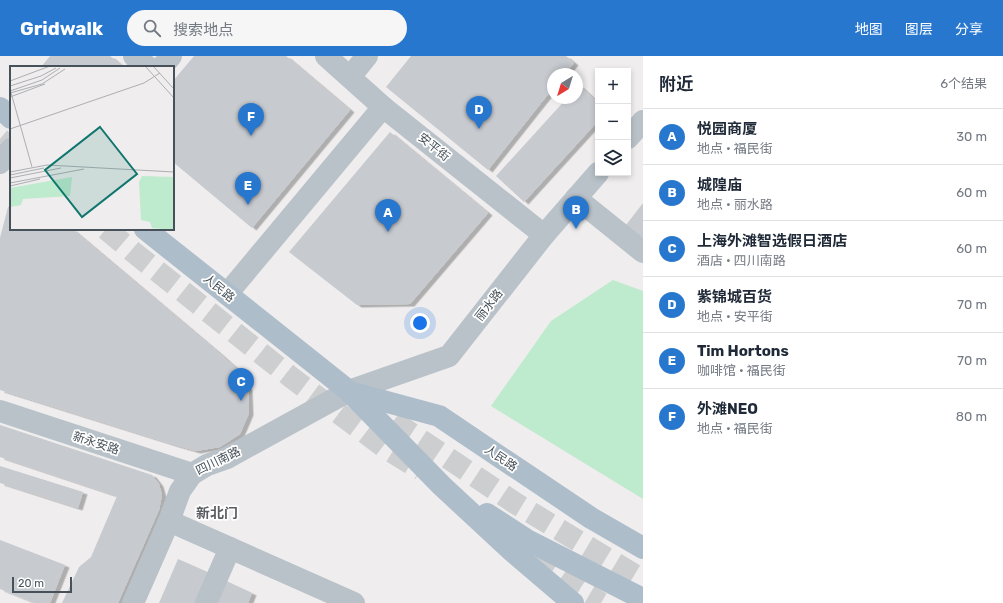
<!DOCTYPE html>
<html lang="zh">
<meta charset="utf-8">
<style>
body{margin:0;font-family:Rubik,"Noto Sans SC",sans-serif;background:#f6f6f7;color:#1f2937}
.controls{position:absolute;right:12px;top:12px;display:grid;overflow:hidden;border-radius:0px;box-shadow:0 2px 6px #0003}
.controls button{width:36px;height:36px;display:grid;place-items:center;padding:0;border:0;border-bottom:1px solid #e0e1e3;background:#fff;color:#1f2937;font:20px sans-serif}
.compass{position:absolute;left:547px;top:12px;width:36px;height:36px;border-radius:50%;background:#fff;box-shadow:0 2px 6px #0003;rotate:218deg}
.scale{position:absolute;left:12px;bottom:10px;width:60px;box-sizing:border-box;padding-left:4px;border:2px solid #475159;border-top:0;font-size:11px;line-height:14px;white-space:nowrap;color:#475159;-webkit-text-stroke:3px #fff;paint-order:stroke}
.you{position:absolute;left:420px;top:267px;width:14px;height:14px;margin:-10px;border:3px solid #fff;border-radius:50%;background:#1a73e8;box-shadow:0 0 0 6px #1a73e833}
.badge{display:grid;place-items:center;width:26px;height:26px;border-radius:50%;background:#2777cf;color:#fff;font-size:13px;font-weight:700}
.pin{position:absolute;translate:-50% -33px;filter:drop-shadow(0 1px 2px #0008)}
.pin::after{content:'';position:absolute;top:21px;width:14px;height:12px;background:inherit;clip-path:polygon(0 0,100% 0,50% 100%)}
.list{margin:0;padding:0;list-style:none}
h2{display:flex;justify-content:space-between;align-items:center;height:52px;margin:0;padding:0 16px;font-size:17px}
h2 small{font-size:13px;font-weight:400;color:#747a83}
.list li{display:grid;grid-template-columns:26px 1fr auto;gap:12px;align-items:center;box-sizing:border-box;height:56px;padding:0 16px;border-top:1px solid #e0e1e3}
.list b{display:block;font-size:15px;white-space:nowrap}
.list p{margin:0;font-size:13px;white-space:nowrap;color:#747a83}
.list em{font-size:13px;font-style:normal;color:#747a83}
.icon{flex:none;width:22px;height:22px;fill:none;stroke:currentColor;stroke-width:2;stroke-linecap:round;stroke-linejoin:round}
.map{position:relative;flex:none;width:643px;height:547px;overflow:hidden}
header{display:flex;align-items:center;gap:24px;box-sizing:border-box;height:56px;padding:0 20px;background:#2777cf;color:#fff}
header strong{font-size:19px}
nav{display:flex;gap:22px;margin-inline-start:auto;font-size:14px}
.search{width:280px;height:36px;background:#f6f6f7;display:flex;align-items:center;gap:10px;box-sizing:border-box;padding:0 14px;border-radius:22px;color:#747a83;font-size:15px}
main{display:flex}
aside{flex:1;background:#fff}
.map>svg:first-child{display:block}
</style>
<header>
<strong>Gridwalk</strong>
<div class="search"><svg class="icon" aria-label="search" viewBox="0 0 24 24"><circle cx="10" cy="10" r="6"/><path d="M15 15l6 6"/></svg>搜索地点</div>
<nav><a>地图</a><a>图层</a><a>分享</a></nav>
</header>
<main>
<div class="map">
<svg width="643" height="547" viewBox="0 0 643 547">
<defs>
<filter id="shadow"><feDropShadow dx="4.5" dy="2.5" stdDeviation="0" flood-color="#0004"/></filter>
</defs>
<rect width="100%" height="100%" fill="#efeded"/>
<polygon fill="#beeacd" points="613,224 643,235 643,443 491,350 551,265"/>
<g fill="#c7cacf" filter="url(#shadow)">
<polygon points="50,0 110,0 123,11 41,11"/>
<polygon points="194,0 286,0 350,54 252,172 173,106 173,25"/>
<polygon points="411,0 566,0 574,7 565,18 553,18 553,32 488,114 386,31"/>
<polygon points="579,29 598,47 598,65 524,146 496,120 567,42 577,42 577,32"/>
<polygon points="390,76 488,157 410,248 357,249 289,196"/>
<polygon points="643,147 643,182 626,169"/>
<polygon points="11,149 11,173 72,173 218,296 237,313 248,332 249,357 240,378 220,391 196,395 175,389 0,334 0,182 8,151"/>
<polygon points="0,369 152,419 159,428 162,439 159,454 118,547 62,547 79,511 91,501 117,440 0,401"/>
<polygon points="0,410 83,436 78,452 0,427"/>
<polygon points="0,484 65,509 50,547 35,547 0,533"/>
<polygon points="178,503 212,518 199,547 159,547"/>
<polygon points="222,523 252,537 248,547 211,547"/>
</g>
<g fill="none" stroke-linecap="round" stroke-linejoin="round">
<g stroke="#cdcecf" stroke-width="22" stroke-dasharray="22 11" stroke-linecap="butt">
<polyline points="0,83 11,92"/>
<polyline points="106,173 132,195 292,322 384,391 421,414"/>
<polyline points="368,344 406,374 515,447 643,524"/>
<polyline points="534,503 579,534 601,547"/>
</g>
<g stroke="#b9c2c9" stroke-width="22">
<polyline points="134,0 148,11"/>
<polyline points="326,0 383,51 544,179"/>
<polyline points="162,11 171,0"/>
<polyline points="350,21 367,0"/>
<polyline points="628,82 643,65"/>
<polyline points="0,107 11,93"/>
<polyline points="576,142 643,196"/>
<polyline points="227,238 383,51"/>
<polyline points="0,355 192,418"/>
<polyline points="169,465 354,547"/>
<polyline points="133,547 169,465 180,435 192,418 207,409 227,402 349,335 449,300 544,179 598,117"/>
<polyline points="206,547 230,492"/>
</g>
<g stroke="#aebdca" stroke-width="22">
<polyline points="0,52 11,62"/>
<polyline points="145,173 349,335 442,430 512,495 573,547"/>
<polyline points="350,336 439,360 591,462 643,492"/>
<polyline points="487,458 527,484 643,543"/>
</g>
</g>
<g text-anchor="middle" stroke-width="3.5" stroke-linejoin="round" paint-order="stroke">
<g font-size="12" fill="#475159" stroke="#fff">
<text transform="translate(434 91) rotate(39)" y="4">安平街</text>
<text transform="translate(219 232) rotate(39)" y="4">人民路</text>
<text transform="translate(489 249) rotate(-52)" y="4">丽水路</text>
<text transform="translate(96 387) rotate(18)" y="4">新永安路</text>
<text transform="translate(501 402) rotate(34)" y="4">人民路</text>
<text transform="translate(218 405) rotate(-26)" y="4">四川南路</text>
</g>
<g font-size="14" font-weight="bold" fill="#5a5d61" stroke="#fff">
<text x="217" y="462">新北门</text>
</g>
</g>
<g transform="translate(10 10)">
<rect width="164" height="164" fill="#efeded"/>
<path d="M132,110L164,111V164L142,162L140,156L131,154L129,116ZM62,111L60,130L13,133L11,139L0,141V122Z" fill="#beeacd"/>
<path fill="none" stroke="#acafb2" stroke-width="1" d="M135,0L164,32M143,0L164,23M0,15L40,0M0,20L31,10L46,2M0,23L22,101M0,25L32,14L50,2M0,27L32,18L55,3M0,31L35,18M0,63L134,17L150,7M0,106L37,99L164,106M0,109L34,102M0,112L51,102M0,117L74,103M0,120L30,113"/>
<path fill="#0f766e" fill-opacity="0.15" stroke="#0f766e" stroke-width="2" d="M90,61L127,108L72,151L35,104Z"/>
<rect width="164" height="164" fill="none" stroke="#475159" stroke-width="2"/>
</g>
</svg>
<div class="controls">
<button>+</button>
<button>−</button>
<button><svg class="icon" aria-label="layers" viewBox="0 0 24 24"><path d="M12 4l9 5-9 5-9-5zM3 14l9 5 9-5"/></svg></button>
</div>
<svg class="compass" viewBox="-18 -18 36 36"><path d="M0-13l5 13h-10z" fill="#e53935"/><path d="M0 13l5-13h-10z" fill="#747a83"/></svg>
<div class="scale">20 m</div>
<div class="you"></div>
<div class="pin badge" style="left:388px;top:176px">A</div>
<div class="pin badge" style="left:576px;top:173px">B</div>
<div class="pin badge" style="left:241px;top:345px">C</div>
<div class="pin badge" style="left:479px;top:73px">D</div>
<div class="pin badge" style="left:248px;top:149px">E</div>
<div class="pin badge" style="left:251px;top:80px">F</div>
</div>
<aside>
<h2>附近<small>6个结果</small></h2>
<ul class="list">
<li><span class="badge">A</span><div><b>悦园商厦</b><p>地点 · 福民街</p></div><em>30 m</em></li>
<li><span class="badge">B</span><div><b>城隍庙</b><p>地点 · 丽水路</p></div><em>60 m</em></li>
<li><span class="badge">C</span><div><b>上海外滩智选假日酒店</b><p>酒店 · 四川南路</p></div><em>60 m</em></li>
<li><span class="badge">D</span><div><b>紫锦城百货</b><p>地点 · 安平街</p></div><em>70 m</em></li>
<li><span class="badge">E</span><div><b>Tim Hortons</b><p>咖啡馆 · 福民街</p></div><em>70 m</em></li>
<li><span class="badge">F</span><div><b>外滩NEO</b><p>地点 · 福民街</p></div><em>80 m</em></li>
</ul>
</aside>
</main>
